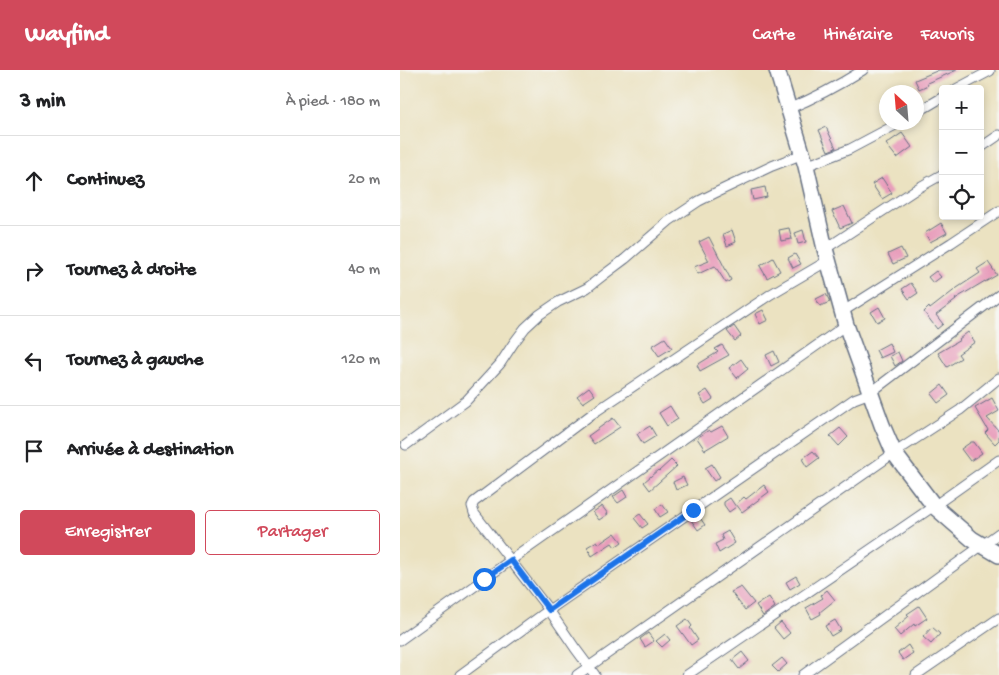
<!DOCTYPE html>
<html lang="fr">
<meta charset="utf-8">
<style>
body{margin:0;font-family:"Gochi Hand",sans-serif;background:#f2f2f2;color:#202124}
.controls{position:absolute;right:15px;top:15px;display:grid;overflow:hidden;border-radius:5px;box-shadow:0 2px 8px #0003}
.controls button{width:45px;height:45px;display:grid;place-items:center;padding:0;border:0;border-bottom:1px solid #e0e0e0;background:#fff;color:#202124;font:25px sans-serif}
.compass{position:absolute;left:479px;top:15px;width:45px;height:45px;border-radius:50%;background:#fff;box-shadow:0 2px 8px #0003;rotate:334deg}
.stop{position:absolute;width:15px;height:15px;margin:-11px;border:4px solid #1a73e8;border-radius:50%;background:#fff}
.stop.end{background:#1a73e8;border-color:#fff;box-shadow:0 1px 5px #0008}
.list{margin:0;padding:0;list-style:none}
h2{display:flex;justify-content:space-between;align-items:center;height:65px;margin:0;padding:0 20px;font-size:21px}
h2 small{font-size:16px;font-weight:400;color:#757577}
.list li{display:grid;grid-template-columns:32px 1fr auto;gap:15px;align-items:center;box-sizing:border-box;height:90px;padding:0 20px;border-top:1px solid #e0e0e0}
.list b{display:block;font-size:19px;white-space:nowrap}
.list em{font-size:16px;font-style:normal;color:#757577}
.actions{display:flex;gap:10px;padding:15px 20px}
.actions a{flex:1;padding:11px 0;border:1px solid #d1495b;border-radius:5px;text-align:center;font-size:18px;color:#d1495b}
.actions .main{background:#d1495b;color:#fff}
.icon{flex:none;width:28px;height:28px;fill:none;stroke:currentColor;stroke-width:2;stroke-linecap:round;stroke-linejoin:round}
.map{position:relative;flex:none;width:599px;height:605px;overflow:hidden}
header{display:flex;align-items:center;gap:30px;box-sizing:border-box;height:70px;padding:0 25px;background:#d1495b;color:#fff}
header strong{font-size:24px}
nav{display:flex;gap:28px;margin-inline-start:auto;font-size:18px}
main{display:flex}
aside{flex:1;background:#fff}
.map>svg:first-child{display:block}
</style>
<header>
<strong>Wayfind</strong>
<nav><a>Carte</a><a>Itinéraire</a><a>Favoris</a></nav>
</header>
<main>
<aside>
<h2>3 min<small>À pied · 180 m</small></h2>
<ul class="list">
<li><svg class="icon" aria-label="ahead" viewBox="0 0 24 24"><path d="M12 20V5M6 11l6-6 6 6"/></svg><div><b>Continuez</b></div><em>20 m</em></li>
<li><svg class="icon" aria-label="right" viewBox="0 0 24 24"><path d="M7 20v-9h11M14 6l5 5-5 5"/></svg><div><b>Tournez à droite</b></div><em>40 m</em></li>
<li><svg class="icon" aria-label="left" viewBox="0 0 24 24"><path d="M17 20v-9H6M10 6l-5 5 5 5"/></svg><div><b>Tournez à gauche</b></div><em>120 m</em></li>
<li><svg class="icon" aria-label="arrive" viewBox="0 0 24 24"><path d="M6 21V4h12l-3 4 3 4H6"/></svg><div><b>Arrivée à destination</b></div></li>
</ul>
<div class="actions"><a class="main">Enregistrer</a><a>Partager</a></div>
</aside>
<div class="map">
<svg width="599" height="605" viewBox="0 0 599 605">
<rect width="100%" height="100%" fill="#f6f6f2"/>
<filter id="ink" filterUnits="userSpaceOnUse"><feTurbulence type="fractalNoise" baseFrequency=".02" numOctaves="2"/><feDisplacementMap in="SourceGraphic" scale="10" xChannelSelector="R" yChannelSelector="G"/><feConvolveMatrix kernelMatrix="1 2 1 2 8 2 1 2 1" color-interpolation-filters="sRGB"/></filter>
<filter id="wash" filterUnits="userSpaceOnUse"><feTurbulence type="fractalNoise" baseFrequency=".0096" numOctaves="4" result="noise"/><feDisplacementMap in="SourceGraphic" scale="20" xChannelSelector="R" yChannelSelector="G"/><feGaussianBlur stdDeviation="1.12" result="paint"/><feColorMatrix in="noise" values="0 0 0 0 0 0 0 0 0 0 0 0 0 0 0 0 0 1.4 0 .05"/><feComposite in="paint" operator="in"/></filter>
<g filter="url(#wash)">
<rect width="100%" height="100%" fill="#ebe2c1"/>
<g id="blocks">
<g fill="#e89dbb">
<polygon points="539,0 557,0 527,13 528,15 519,19 515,10"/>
<polygon points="426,57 436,78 428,81 419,60"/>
<polygon points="502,63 512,77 497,88 486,74"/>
<polygon points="482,108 492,123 482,129 472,114"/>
<polygon points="365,117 367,127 353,130 351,120"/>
<polygon points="444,136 452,153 440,158 432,141"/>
<polygon points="541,153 547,163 530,172 525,163"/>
<polygon points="389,158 392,169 381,171 379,160"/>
<polygon points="332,160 336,172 327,176 323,164"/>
<polygon points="403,160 406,172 398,174 395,163"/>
<polygon points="309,167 331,210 326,213 315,196 298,204 294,197 309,191 299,172"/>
<polygon points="501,178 506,188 493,194 488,184"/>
<polygon points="395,184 401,194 393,198 388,188"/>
<polygon points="373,188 380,201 367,208 360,196"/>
<polygon points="588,192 597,205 585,212 585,211 555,229 556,230 536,245 543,254 537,259 524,242 529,237 530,239 557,218 580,203 577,199"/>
<polygon points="536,201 541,207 533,213 528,207"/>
<polygon points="511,213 518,223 509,229 502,219"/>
<polygon points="426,224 430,232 420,236 416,229"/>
<polygon points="479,237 485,248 477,252 471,242"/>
<polygon points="363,240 368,250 360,254 355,244"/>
<polygon points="334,256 341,266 335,271 327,261"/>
<polygon points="568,262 575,272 558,284 561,288 547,297 538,283 560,270 559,269"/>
<polygon points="265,268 272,278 259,286 252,276"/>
<polygon points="489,273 493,282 480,288 476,280"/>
<polygon points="322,275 329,285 300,301 297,295 318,282 315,279"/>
<polygon points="374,281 379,292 371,296 366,285"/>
<polygon points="498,282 502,291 495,296 490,286"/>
<polygon points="341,289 348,299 337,308 329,298"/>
<polygon points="542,315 549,325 538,333 531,324"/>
<polygon points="189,317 195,325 183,333 177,326"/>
<polygon points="307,320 313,329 305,334 299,325"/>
<polygon points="592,328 599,341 587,348 599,361 599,370 595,374 585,363 588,360 575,338"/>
<polygon points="270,336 278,349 267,356 259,343"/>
<polygon points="213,348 220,357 194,374 188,366"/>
<polygon points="250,356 256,366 243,374 237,364"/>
<polygon points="322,356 328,366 305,380 297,368 309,360 311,362"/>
<polygon points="440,358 448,367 439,376 430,366"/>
<polygon points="571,372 574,372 582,383 570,391 561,379"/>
<polygon points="413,381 419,388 407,397 402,389"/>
<polygon points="271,390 277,396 250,420 244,412 258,400 259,401"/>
<polygon points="312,394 320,407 314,411 305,398"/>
<polygon points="283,407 287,415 276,420 273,412"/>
<polygon points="364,415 369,422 342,442 336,434 344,427 346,429"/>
<polygon points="223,420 227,427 218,433 213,427"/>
<polygon points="330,428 336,437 329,442 324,435 324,432"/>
<polygon points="262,434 268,442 260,447 255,439"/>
<polygon points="202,436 208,444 199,450 193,442"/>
<polygon points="240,444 248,454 242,458 234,448"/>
<polygon points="298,445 305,455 298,460 291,450"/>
<polygon points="328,461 335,473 319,483 315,474 323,470 321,465"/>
<polygon points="215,463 222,472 215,477 212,473 192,486 187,477 197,471 199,474"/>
<polygon points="396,506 400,513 390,519 386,512"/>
<polygon points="341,517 354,533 345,540 331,522"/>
<polygon points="427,520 435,530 420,542 421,544 412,549 406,538 423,528 421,525"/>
<polygon points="369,527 375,537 363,546 356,535"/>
<polygon points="519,536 527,548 515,556 514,554 500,566 494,559 509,546 507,544"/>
<polygon points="287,549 292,556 290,558 298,570 291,575 277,556"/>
<polygon points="435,550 441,560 431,566 425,556"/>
<polygon points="381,552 390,563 383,569 374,558"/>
<polygon points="532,557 540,564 531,574 523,567"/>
<polygon points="248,563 254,571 245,577 240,569"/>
<polygon points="265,564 270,570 262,577 256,571"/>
<polygon points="508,575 513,583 503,590 498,583"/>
<polygon points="342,582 349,591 339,599 332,590"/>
<polygon points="382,588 387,594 378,602 372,596"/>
</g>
</g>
</g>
<g filter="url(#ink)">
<use href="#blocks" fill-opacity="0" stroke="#646e81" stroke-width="1"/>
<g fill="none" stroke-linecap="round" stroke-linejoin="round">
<defs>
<g id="street">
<polyline points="556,19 590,1"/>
<path d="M388,39C415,28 439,15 463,0"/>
<polyline points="516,43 543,27"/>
<polyline points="580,78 599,65"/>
<polyline points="406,96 450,79 501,52"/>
<polyline points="425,179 518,118 543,104"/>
<polyline points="442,242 551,173 599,141"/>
<polyline points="6,375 66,331 100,294 113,274 125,258 139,245 158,232 187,218 205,204 225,189 269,151 299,131 315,123 372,96 403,84"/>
<polyline points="0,570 111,490 446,255"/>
<polyline points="60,605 149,540 454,329 470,323 599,225"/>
<polyline points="177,605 494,383 560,340 599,308"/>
<polyline points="195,605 175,578 149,540 74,443 72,436 74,432 192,344 371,224 429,190"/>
<polyline points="287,605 534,436 599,390"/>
<polyline points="403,605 599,463"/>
<polyline points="516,605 599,548"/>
</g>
<polyline id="highway" points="377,0 406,96 425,179 446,255 482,355 494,383 534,436 572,469 599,485"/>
</defs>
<use href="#street" stroke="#646e81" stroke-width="11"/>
<use href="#highway" stroke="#646e81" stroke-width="18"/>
<use href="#street" stroke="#fff" stroke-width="9"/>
<use href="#highway" stroke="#fff" stroke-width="15"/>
</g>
</g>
<g fill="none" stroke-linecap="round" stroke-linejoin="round" filter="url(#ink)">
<polyline stroke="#1a73e8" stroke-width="6" points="84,509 111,490 149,540 293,440"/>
</g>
</svg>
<div class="controls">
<button>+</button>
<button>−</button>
<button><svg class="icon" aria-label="locate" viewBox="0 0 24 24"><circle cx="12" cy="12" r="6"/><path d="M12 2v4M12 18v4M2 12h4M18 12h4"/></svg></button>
</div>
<svg class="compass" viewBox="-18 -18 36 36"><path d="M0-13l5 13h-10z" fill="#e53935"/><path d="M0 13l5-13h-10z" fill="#757577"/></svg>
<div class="stop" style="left:84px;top:509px"></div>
<div class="stop end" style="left:293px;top:440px"></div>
</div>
</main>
